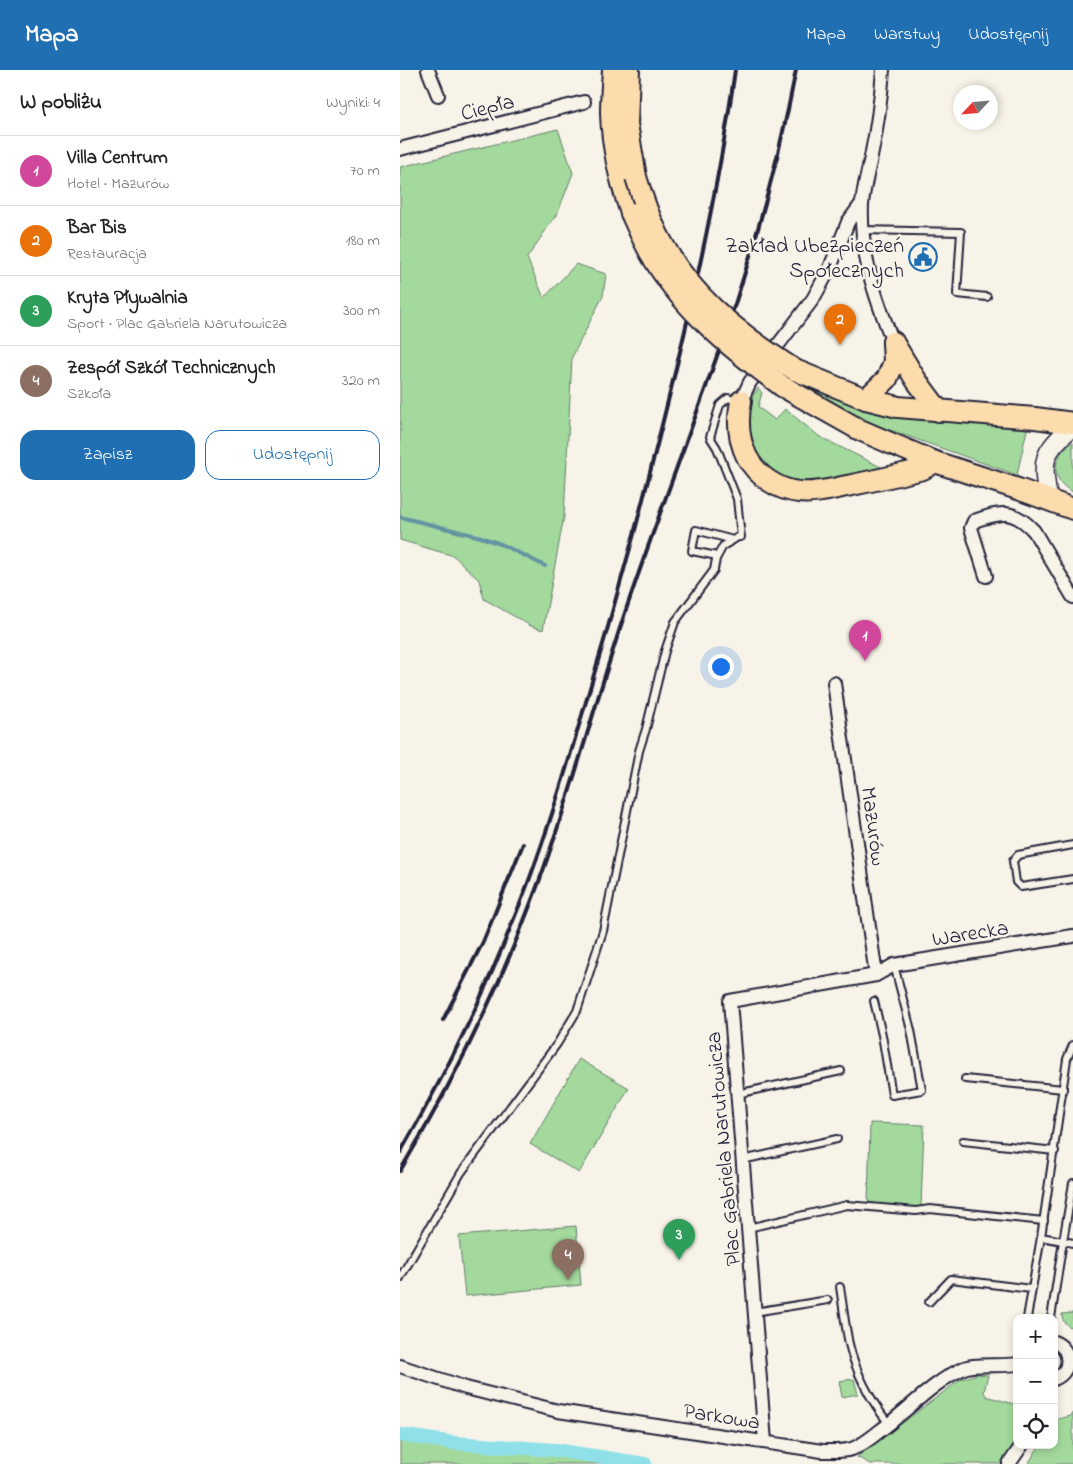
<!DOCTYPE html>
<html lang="pl">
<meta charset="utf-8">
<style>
body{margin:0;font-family:"Indie Flower",sans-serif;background:#f2f2f2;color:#202124}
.controls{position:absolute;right:15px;bottom:15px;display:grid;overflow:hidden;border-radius:10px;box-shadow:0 2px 8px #0003}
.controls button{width:45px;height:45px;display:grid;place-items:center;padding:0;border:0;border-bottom:1px solid #e0e0e0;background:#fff;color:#202124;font:25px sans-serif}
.compass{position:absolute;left:553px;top:15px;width:45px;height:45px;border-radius:50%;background:#fff;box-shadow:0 2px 8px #0003;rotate:244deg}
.you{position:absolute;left:320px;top:596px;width:18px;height:18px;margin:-12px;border:4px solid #fff;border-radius:50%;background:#1a73e8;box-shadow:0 0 0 8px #1a73e833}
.badge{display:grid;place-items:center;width:32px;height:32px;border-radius:50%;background:#1f6fb2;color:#fff;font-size:16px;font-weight:700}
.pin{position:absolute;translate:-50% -41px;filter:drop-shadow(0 1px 2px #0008)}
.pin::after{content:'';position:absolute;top:26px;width:18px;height:15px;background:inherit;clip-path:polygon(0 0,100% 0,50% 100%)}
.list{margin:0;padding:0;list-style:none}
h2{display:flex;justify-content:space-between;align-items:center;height:65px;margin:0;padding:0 20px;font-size:21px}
h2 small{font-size:16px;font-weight:400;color:#757577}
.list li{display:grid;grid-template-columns:32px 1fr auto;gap:15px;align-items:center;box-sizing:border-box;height:70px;padding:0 20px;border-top:1px solid #e0e0e0}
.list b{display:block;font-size:19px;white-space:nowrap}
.list p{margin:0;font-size:16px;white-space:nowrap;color:#757577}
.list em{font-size:16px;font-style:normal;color:#757577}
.actions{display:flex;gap:10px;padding:15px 20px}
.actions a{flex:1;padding:11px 0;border:1px solid #1f6fb2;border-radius:15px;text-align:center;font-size:18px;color:#1f6fb2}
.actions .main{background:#1f6fb2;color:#fff}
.icon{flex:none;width:28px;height:28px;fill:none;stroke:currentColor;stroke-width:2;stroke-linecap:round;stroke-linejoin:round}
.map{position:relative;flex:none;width:673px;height:1394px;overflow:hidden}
header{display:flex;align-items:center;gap:30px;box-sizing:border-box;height:70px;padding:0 25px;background:#1f6fb2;color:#fff}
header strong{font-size:24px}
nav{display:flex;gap:28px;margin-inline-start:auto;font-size:18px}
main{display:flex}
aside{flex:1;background:#fff}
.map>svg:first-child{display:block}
</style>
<header>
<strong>Mapa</strong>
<nav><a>Mapa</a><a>Warstwy</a><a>Udostępnij</a></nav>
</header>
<main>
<aside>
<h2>W pobliżu<small>Wyniki: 4</small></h2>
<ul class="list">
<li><span class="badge" style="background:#d1479c">1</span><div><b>Villa Centrum</b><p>Hotel · Mazurów</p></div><em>70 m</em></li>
<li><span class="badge" style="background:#e8710a">2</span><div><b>Bar Bis</b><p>Restauracja</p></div><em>180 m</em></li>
<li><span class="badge" style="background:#2e9e5b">3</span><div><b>Kryta Pływalnia</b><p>Sport · Plac Gabriela Narutowicza</p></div><em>300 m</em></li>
<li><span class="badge" style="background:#8d6e63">4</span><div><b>Zespół Szkół Technicznych</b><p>Szkoła</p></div><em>320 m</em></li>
</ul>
<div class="actions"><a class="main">Zapisz</a><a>Udostępnij</a></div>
</aside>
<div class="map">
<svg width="673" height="1394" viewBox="0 0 673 1394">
<rect width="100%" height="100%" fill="#f7f3e8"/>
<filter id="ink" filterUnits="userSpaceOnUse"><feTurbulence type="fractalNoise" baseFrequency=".02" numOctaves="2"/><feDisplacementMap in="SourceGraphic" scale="10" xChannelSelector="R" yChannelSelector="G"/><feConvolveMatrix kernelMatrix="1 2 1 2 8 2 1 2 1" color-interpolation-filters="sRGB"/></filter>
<g filter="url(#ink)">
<g fill="#a3d99c" stroke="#627e6c">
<polygon points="158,59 173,103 158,142 127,188 144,228 176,194 206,204 203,226 172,287 164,446 143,560 131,556 84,529 79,510 54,486 0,470 0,97"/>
<polygon points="397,310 416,320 446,331 628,355 617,405 459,349 394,315"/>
<path d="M358,318L362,323L358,337L375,350L385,339L420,367L485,399C450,406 389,426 363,394C357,387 354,378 351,370C348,363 346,342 348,335C350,329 355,323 358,318Z"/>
<path d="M673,372V422C649,411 652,385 673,372Z"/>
<polygon points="179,989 229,1018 179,1103 130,1074"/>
<polygon points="470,1053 524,1055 521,1138 468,1136"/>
<polygon points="176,1156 181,1215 65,1226 59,1166"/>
<path d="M673,1243V1258C666,1256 662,1251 662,1244Z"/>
<polygon points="578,1304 588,1305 584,1322 586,1326 617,1335 617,1373 604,1394 470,1394 457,1387 561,1309"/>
<polygon points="454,1309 458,1324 442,1327 439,1311"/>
<polygon points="673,1343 673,1394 628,1394 640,1375 654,1375 654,1354 658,1349 671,1346"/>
<polygon points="0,1368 162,1384 218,1394 0,1394"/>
</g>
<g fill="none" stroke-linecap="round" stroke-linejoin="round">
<polyline stroke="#6394a3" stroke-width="4" points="0,447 81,467 103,475 145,496"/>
<polyline stroke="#8fe0e8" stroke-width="14" points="0,1365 54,1373 155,1380 245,1394"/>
<defs>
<g id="lane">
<polyline points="462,160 561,162 557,224 587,227"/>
<polyline points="317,486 292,481 296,460 333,470"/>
<polyline points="673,775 618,785 613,791 616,812 621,817 673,809"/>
<polyline points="474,931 482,965 492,1025 522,1020 511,960 494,895"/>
<polyline points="565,1009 663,1019"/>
<polyline points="337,1024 441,1001"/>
<polyline points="563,1071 655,1081"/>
<polyline points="342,1090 437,1069"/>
<polyline points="673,1113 663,1171 673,1173"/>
<polyline points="348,1158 447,1135 516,1141 530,1139 644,1151"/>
<polyline points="0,1208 61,1103 157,974 177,941 203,861 239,681 246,659 265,581 275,552 314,500 316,489 323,476 338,467 341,467 337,429 317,378 310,367 320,335 328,328 337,331"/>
<path d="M440,1217C443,1236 445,1255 449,1274C456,1303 471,1331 489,1354"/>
<polyline points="529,1232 551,1209 631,1219"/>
<polyline points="354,1242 428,1230"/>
<polyline points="627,1248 641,1167"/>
<polyline points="651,1248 663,1171 641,1167 667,989 673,975"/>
</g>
<g id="street">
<polyline points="28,0 38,25"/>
<path d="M483,0C481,29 477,58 471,87C468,103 463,119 462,135C460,184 475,227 493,272"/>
<polyline points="0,79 184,32"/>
<polyline points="341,331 350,312 413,229 430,198 448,152 462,133"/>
<path d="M586,506L571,458L574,451C600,442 613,438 634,461L673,527"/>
<polyline points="434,613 476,905"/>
<path d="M654,1272C672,1279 672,1302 654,1309"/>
<path d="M0,1296L66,1318L158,1341L422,1381C432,1381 442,1382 452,1379C463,1375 472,1367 481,1360C508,1340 533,1312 564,1298C575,1293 602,1297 617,1294"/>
<polyline points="365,1372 330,931 476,905 494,895 673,866"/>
<polyline points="609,1394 622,1375"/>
</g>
<path id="secondary" d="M648,430C642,389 641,384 673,356"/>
<g id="primary">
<path d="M213,0C212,14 211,29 211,43C212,77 220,111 231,143"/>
<polyline points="229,0 227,54 236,107"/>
<polyline points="493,272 516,310 539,341"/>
<polyline points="395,300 466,329 498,337 635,348 673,353"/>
<polyline points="382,316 460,360 490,373 535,392 618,419 673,439"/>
<polyline points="466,329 487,309 494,292 493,272"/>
<path d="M341,331C337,351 338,369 347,387C357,406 378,420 399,422C416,424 435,418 452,415C476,410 500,405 523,399L535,392"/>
</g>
</defs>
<use href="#lane" stroke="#22223b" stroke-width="10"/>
<use href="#street" stroke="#22223b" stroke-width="16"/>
<use href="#secondary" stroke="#22223b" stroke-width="21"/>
<use href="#primary" stroke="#22223b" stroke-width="24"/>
<use href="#lane" stroke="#f7f3e8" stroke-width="6"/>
<use href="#street" stroke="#f7f3e8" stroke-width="12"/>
<use href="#secondary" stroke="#f7f3e8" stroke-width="18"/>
<use href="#primary" stroke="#fcdcac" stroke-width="20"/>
<g stroke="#22223b" stroke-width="4">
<polyline points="43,950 83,872 123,774"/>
<path d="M0,1083C44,1007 83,928 115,846C140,786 159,724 177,662C197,596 216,530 234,464C274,311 313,157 335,0"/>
<path d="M0,1101C56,1008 103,910 140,809C174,716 198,621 230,528C264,429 302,332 335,234C360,157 381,79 396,0"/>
</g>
<defs>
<g id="primary-bridge">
<path d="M236,107C241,123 246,139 253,154C282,221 336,262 395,300"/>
<path d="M231,143C238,159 245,175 255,191C286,242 334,281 382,316"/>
</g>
</defs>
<use href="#primary-bridge" stroke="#22223b" stroke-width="24" stroke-linecap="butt"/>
<use href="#primary-bridge" stroke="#fcdcac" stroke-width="20"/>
</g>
</g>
<defs>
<symbol id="civic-ring" viewBox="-11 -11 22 22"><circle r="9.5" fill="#f7f3e8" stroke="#1f6fb2" stroke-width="1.5"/><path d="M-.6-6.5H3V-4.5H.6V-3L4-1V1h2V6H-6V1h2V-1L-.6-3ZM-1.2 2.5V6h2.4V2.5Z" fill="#1f6fb2"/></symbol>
</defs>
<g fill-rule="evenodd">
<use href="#civic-ring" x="507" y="171" width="32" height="32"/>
</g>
<g text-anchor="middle" stroke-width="5" stroke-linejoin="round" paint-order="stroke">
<g font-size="22" fill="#22223b" stroke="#f7f3e8">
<text transform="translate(87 36) rotate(-14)" y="8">Ciepła</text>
<text transform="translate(475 756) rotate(82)" y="8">Mazurów</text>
<text transform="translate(570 862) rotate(-9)" y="8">Warecka</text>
<text transform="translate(322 1079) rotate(-95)" y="8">Plac Gabriela Narutowicza</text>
<text transform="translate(322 1345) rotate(9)" y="8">Parkowa</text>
</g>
<g font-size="22" fill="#22223b" stroke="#f7f3e8" text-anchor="end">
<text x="504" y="182">Zakład Ubezpieczeń<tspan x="504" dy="25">Społecznych</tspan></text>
</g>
</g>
</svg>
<div class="controls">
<button>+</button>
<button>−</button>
<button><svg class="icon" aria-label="locate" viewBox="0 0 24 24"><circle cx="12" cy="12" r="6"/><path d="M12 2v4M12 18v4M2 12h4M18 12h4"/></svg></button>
</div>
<svg class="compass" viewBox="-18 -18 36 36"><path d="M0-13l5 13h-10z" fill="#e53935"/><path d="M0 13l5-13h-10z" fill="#757577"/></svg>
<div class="you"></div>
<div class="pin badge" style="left:465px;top:591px;background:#d1479c">1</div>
<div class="pin badge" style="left:440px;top:275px;background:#e8710a">2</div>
<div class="pin badge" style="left:279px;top:1190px;background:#2e9e5b">3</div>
<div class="pin badge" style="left:168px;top:1210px;background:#8d6e63">4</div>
</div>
</main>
